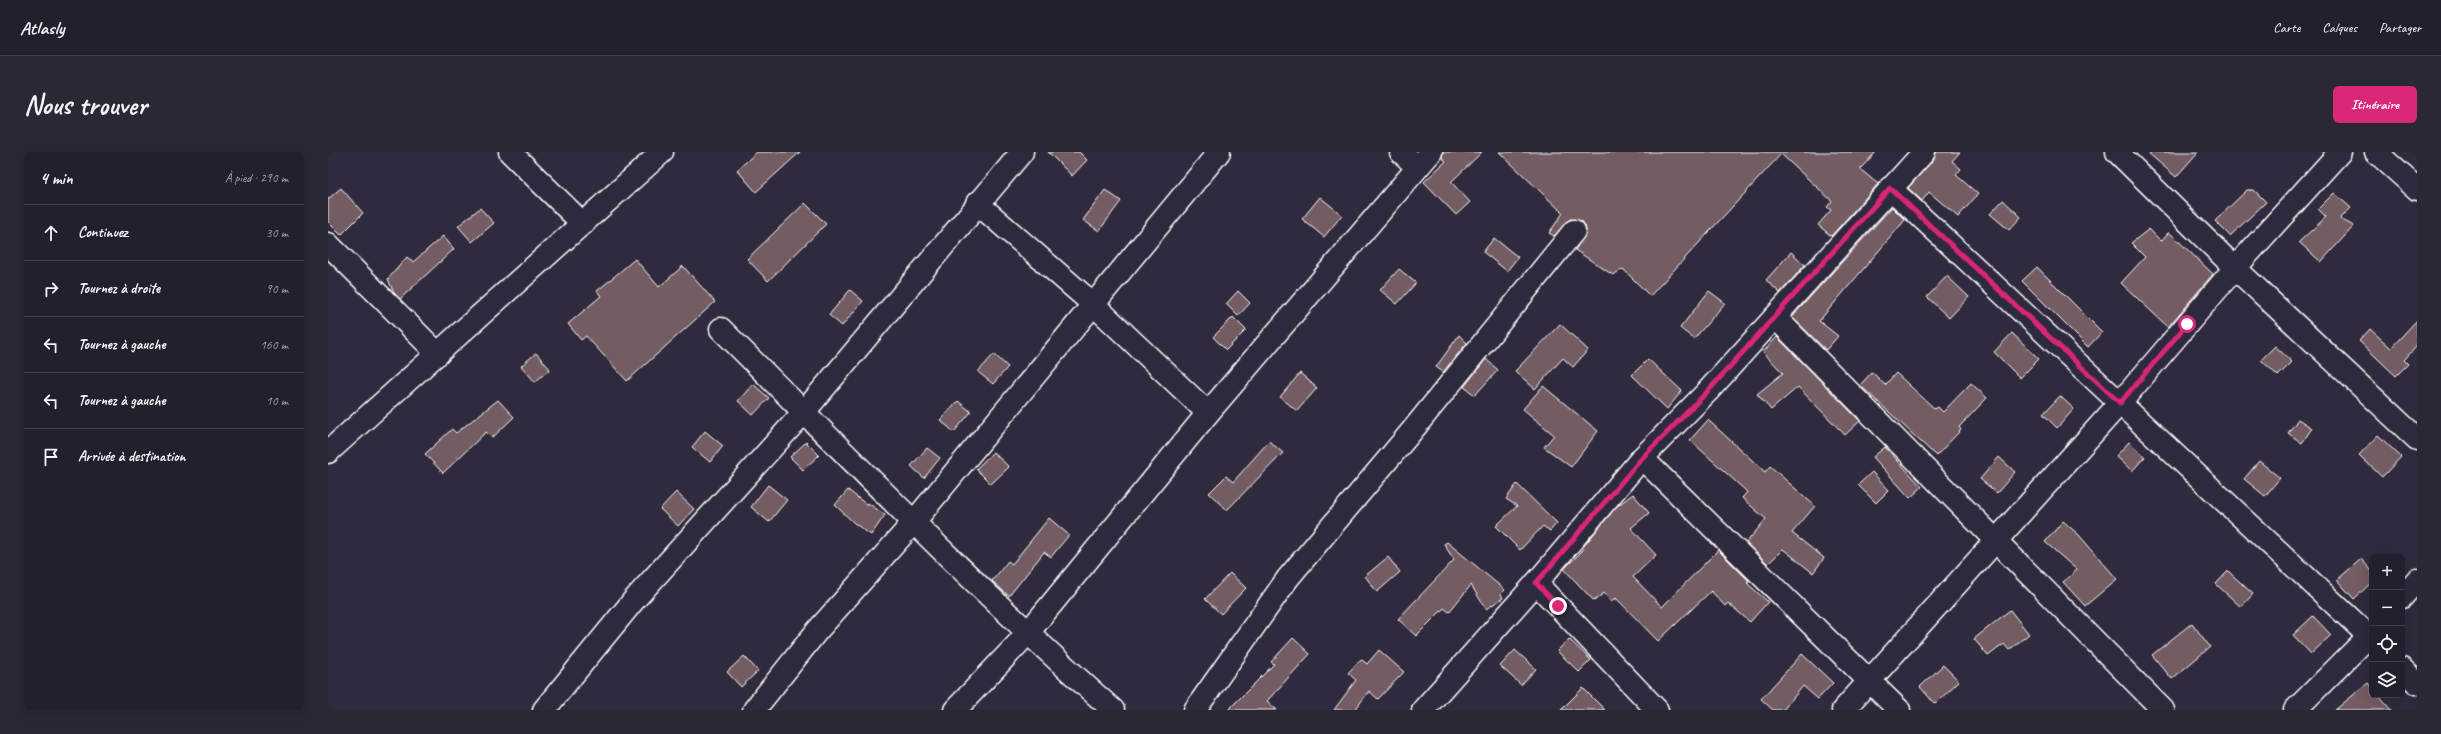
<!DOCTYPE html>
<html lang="fr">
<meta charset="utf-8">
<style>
body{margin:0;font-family:Caveat,sans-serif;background:#2b2836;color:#f1f3f6}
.controls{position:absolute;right:12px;bottom:12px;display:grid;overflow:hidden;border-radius:6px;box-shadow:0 4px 16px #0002}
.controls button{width:36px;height:36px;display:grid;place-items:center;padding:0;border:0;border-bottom:1px solid #403e4a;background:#23202e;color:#f1f3f6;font:20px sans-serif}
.stop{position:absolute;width:12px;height:12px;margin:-9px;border:3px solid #db2777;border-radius:50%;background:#fff}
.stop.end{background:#db2777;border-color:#fff;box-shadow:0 1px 4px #0008}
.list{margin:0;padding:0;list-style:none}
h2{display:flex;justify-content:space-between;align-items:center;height:52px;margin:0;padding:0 16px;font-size:17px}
h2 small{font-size:13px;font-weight:400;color:#a3a3aa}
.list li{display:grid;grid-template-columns:26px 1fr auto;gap:12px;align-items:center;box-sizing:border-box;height:56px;padding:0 16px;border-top:1px solid #403e4a}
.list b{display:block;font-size:15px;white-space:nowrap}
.list em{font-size:13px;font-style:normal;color:#a3a3aa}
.icon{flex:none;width:22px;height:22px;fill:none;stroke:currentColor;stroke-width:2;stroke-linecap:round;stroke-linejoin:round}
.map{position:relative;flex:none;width:2089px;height:558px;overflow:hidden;border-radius:6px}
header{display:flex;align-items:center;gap:24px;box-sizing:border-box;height:56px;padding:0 20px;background:#23202e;border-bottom:1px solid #403e4a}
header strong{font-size:19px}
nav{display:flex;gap:22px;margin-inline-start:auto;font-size:14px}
.intro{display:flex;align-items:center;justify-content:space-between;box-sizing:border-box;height:96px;padding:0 24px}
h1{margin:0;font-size:28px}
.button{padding:10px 18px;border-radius:6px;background:#db2777;color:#fff;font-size:14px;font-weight:700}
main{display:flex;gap:24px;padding:0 24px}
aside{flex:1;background:#23202e;border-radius:6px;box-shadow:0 4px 16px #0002}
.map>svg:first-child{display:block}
</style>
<header>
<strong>Atlasly</strong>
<nav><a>Carte</a><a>Calques</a><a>Partager</a></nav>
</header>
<div class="intro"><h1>Nous trouver</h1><a class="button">Itinéraire</a></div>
<main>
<aside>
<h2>4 min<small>À pied · 290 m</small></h2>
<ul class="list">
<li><svg class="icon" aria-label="ahead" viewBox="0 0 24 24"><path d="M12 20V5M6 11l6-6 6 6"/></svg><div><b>Continuez</b></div><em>30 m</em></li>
<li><svg class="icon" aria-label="right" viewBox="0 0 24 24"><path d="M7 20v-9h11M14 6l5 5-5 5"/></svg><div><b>Tournez à droite</b></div><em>90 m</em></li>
<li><svg class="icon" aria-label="left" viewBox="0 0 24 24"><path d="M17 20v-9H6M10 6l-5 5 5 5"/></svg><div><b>Tournez à gauche</b></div><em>160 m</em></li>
<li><svg class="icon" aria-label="left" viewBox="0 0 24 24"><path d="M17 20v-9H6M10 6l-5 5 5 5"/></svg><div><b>Tournez à gauche</b></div><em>10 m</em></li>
<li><svg class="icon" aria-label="arrive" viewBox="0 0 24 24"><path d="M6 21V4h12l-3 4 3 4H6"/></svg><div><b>Arrivée à destination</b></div></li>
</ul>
</aside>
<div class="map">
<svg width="2089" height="558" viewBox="0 0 2089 558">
<rect width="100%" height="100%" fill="#2f2a3d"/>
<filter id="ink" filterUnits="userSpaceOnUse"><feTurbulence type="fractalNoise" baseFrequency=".025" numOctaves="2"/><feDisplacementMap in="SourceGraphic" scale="8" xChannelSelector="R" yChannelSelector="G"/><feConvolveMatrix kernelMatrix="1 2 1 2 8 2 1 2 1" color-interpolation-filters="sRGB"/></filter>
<g filter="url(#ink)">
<g fill="#735c62" stroke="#fff">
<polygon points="429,0 472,0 428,40 409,18"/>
<polygon points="720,0 751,0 759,8 744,24"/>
<polygon points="1115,0 1154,0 1123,30 1142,50 1128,63 1096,30 1118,9 1114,6"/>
<polygon points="1171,0 1548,0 1532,17 1550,32 1503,84 1490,73 1503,58 1499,55 1504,49 1453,2 1322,144 1295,117 1285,123 1247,98 1258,81 1257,74 1254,69 1242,67 1226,84 1221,81 1235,61"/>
<polygon points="1608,0 1632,0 1624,9 1633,17 1628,23 1650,42 1630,65 1601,40 1594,49 1580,36 1605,8"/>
<polygon points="1819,0 1870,0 1848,25"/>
<polygon points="13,36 35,61 13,83 0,70 0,47"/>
<polygon points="777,38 793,49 771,79 755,68"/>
<polygon points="1919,38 1926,38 1938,50 1902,84 1887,69"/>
<polygon points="2006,41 2023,56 2012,67 2026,74 1993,110 1971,90 1998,65 1990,57"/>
<polygon points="992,45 1014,63 996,85 974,67"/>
<polygon points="1675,48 1693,65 1681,78 1662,62"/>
<polygon points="477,51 498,72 440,129 419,107"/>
<polygon points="1564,55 1577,68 1491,169 1510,184 1498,198 1464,165"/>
<polygon points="152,56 166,71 144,90 130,74"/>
<polygon points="1821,77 1833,89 1841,80 1885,122 1840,175 1793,131 1817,105 1803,91"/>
<polygon points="115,84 126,97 72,147 66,141 60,127 79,105 85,110"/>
<polygon points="1166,86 1190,105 1179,119 1155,100"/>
<polygon points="1463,100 1477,113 1452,141 1438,128"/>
<polygon points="307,107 331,135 355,114 387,150 299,229 258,184 253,188 240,172 273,144 269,139"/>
<polygon points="1709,115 1774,180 1760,195 1694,129"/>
<polygon points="1071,117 1088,131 1069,152 1052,138"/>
<polygon points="1619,124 1641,145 1621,166 1599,145"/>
<polygon points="522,138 535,149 514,174 501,163"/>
<polygon points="910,139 922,151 910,164 898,152"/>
<polygon points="1381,139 1397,151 1366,187 1352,176"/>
<polygon points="905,165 918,178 898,198 885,185"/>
<polygon points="2089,168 2089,194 2076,208 2080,212 2068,224 2031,189 2042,177 2063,196"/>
<polygon points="1232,172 1260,198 1245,215 1235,206 1207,237 1187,219"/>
<polygon points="1684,181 1711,207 1692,226 1666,200"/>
<polygon points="1131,183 1139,191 1115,220 1108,215"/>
<polygon points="1449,185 1532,269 1517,283 1470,235 1443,258 1429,242 1455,221 1435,200"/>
<polygon points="1947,194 1964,210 1950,224 1933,208"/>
<polygon points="208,201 222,217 207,230 193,214"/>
<polygon points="666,202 680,215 665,232 650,220"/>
<polygon points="1158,207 1170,218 1147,243 1136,235"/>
<polygon points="1320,207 1354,239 1339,257 1304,223"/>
<polygon points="1544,220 1557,233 1568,221 1607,257 1610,255 1615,260 1643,231 1659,246 1631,275 1633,278 1608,304 1532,233"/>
<polygon points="972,221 989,236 969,259 952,245"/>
<polygon points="425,232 441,246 425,263 410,249"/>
<polygon points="1215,234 1270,279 1243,315 1216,295 1226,283 1195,257"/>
<polygon points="1732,244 1746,257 1729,276 1715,262"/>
<polygon points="170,248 186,265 164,286 158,280 115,321 97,302 124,277 128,281"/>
<polygon points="630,249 643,260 626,280 612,268"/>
<polygon points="1970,267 1984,276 1974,291 1960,281"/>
<polygon points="1380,268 1437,320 1442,314 1487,354 1464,381 1496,406 1485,421 1455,397 1440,412 1418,391 1438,367 1414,346 1419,340 1362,288"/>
<polygon points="377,279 395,294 382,310 364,295"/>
<polygon points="2050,283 2073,305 2054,325 2031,303"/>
<polygon points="941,289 955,301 899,358 881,341 898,324 905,330"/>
<polygon points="478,290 491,303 475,318 462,305"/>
<polygon points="1801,290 1817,305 1804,319 1788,304"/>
<polygon points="1557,295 1594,335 1582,346 1545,305"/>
<polygon points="599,296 612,306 596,326 583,314"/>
<polygon points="665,300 681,315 663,332 648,317"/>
<polygon points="1671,305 1687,320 1669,341 1652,327"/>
<polygon points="1931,309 1952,326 1937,344 1916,327"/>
<polygon points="1544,320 1561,338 1548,351 1530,333"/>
<polygon points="1189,332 1229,371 1222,379 1215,374 1192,398 1168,374 1189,354 1178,347"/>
<polygon points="440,333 459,348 441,370 423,355"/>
<polygon points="520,338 539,353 540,351 557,363 543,383 526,371 507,353"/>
<polygon points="348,340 366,357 350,374 332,357"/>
<polygon points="1305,342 1321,361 1303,376 1328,403 1305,425 1334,455 1390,398 1421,429 1419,431 1440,450 1422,470 1400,451 1397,454 1383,439 1330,489 1288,446 1283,450 1276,441 1266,449 1236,417 1256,397 1255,395 1288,355"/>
<polygon points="721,366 741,383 723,405 716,400 681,444 664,429 680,409 684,412"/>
<polygon points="1735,369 1751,383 1789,427 1757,454 1735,430 1749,418 1717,390"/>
<polygon points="1119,390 1177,438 1173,442 1175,446 1158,457 1143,433 1121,460 1116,456 1088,484 1070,467 1126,408 1116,392"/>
<polygon points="1060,405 1072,420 1049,440 1037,424"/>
<polygon points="2033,407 2044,419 2044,430 2026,447 2009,428"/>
<polygon points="1900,419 1925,442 1913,455 1888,432"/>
<polygon points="902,421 918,436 893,462 877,447"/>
<polygon points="1682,458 1701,482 1681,498 1676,492 1660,504 1646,487"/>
<polygon points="1985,464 2003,483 1983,502 1965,483"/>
<polygon points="1864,471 1882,495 1844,527 1824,503"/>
<polygon points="965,486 982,502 939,549 949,558 900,558 946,512 943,510"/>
<polygon points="1241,487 1263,508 1251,520 1229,499"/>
<polygon points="1051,498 1076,520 1050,547 1041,539 1027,558 1006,558 1028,528 1020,521 1033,507 1039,512"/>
<polygon points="1187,498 1208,517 1193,533 1172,514"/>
<polygon points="1474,502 1505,531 1490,547 1475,534 1455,558 1445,558 1433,547"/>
<polygon points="416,504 430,519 413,535 399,520"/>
<polygon points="1615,513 1631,529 1607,552 1592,535"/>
<polygon points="2040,531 2044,536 2044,543 2050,543 2063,558 2007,558"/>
<polygon points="1255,536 1277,558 1233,558"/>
</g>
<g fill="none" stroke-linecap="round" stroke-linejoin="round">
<defs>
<g id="street">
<polyline points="182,0 255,72"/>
<polyline points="1073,0 1089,15"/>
<polyline points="1789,0 1907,116 2089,287"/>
<polyline points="2048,0 2089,37"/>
<polyline points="1562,36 2044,487"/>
<polyline points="649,51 765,152 880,261"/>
<polyline points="0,92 110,202"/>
<polyline points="1447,165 1835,558"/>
<path d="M393,177C522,306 648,437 785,558"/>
<polyline points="0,300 334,0"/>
<polyline points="1314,306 1571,558"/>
<polyline points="1208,431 1329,558"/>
<polyline points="2074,445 2089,428"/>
<polyline points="2074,517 2089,531"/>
<polyline points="216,558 306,448 476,260 694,0"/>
<polyline points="426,558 489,479 585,371 891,0"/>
<polyline points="627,558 699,482 880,261 1103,0"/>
<polyline points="867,558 960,426 1083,280 1246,79"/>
<polyline points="1095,558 1208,431 1314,306 1380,239 1596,0"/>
<polyline points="1515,558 1792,251 1907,116 2012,0"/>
<polyline points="1967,558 2044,481"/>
</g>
</defs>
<use href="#street" stroke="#fff" stroke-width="25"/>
<use href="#street" stroke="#2f2a3d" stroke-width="22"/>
</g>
</g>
<g fill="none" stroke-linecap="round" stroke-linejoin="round" filter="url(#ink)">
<polyline stroke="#db2777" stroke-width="5" points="1230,454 1208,431 1314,306 1380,239 1562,36 1792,251 1859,172"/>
</g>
</svg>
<div class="controls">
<button>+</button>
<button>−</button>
<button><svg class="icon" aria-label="locate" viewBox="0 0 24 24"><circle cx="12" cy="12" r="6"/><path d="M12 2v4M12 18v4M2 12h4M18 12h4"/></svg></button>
<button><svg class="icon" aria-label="layers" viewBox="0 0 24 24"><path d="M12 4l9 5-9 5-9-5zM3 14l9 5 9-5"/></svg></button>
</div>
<div class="stop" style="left:1859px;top:172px"></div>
<div class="stop end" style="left:1230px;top:454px"></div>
</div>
</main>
